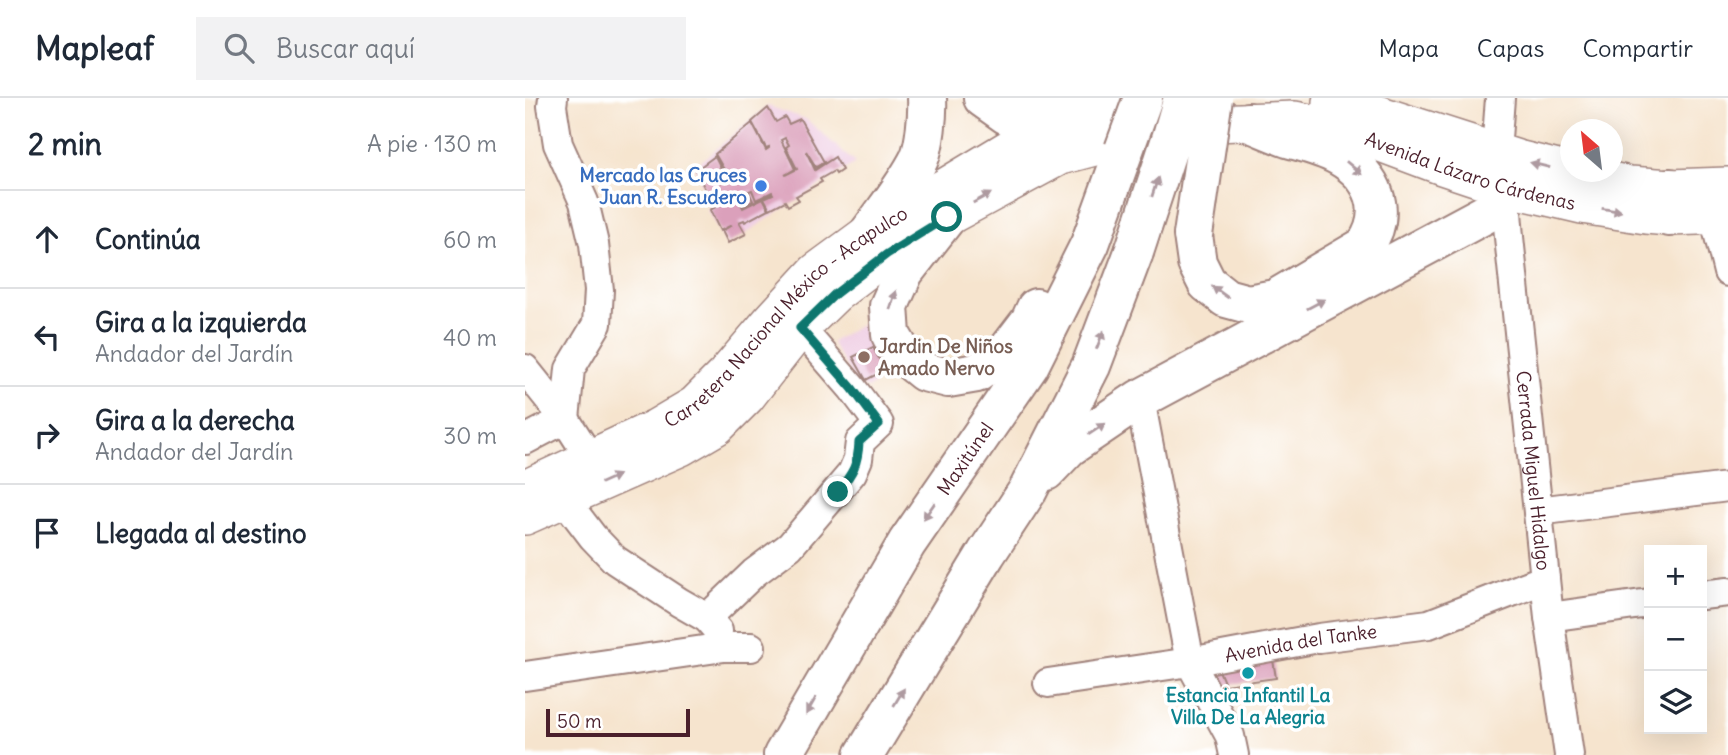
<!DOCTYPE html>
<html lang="es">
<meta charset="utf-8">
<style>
body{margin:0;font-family:Delius,sans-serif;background:#f2f2f3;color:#1f2937}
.controls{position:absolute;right:21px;bottom:21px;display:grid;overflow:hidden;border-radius:0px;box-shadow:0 7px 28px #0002}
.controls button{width:63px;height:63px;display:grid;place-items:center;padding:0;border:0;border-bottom:2px solid #e0e1e3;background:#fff;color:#1f2937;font:35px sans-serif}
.compass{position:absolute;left:1035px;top:21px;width:63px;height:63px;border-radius:50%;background:#fff;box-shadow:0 7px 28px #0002;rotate:332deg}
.scale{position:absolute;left:21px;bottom:18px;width:144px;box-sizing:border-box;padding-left:7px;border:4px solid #4a1f2b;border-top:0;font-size:19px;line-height:24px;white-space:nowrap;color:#4a1f2b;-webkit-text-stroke:5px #fff;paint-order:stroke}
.stop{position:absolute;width:21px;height:21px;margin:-16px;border:5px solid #0f766e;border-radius:50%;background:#fff}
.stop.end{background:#0f766e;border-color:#fff;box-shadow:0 2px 7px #0008}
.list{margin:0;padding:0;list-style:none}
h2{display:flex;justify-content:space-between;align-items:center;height:91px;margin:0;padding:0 28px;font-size:30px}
h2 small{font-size:23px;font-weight:400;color:#747a83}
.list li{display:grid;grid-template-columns:46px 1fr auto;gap:21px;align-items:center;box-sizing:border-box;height:98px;padding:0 28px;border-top:2px solid #e0e1e3}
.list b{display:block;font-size:26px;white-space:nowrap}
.list p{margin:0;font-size:23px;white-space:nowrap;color:#747a83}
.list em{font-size:23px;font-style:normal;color:#747a83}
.icon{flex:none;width:38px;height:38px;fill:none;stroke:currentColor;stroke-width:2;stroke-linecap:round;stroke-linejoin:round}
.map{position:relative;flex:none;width:1203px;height:657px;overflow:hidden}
header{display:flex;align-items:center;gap:42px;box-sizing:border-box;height:98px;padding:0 35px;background:#fff;border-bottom:2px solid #e0e1e3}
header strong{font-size:33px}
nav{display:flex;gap:38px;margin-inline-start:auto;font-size:24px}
.search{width:490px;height:63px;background:#f2f2f3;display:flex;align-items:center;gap:18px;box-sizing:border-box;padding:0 24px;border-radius:0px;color:#747a83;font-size:26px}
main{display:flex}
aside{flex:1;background:#fff}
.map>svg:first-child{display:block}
</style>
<header>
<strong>Mapleaf</strong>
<div class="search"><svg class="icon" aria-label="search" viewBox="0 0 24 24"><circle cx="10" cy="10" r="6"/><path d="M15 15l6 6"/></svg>Buscar aquí</div>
<nav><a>Mapa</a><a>Capas</a><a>Compartir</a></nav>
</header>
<main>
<aside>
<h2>2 min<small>A pie · 130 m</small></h2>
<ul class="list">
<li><svg class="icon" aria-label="ahead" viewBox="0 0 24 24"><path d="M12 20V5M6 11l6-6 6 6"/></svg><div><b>Continúa</b></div><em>60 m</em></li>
<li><svg class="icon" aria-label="left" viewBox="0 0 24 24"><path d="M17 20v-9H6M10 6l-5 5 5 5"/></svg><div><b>Gira a la izquierda</b><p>Andador del Jardín</p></div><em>40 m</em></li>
<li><svg class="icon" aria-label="right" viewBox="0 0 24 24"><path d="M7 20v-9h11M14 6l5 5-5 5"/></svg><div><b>Gira a la derecha</b><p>Andador del Jardín</p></div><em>30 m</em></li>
<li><svg class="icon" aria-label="arrive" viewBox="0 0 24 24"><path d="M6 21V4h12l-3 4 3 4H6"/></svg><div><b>Llegada al destino</b></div></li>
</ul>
</aside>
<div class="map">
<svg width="1203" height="657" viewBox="0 0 1203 657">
<rect width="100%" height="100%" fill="#fff"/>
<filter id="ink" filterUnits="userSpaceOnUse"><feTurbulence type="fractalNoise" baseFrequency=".0143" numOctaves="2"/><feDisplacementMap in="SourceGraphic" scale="14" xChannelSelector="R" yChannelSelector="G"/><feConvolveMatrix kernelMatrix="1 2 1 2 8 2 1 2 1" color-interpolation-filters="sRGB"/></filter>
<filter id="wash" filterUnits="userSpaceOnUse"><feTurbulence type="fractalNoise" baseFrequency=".00686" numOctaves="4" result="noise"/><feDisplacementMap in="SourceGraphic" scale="28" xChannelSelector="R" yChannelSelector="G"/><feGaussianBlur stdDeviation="1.57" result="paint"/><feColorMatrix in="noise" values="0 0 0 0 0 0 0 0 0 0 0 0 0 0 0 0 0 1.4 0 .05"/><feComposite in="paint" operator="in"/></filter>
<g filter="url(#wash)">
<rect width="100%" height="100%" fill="#f6e4ce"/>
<g fill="#f0d0e5">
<polygon points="243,8 281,21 330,65 202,147 182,112 187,107 169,69"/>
<polygon points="342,223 371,273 343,290 331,285 306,244"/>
</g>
<g id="blocks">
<g fill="#dba0bb" fill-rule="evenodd">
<path d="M243,10L251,24L260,19L264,26L275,21L299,64L291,69L281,53L290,72L310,59L317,72L311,76L309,73L295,81L297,84L271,98L274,102L263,108L260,103L245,111L239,100L248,96L247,94L231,102L227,92L211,97L218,110L238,100L244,111L220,124L219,122L214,124L221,136L203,145L197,133L207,127L195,133L185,112L205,101L204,99L188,107L176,83L192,75L197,85L194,78L201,75L190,56L227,25L241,52L244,50V49L241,50L227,24ZM260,40L264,47L261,49L272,71L260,77L270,71L256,42Z"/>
<polygon points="190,58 196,70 177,82 171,72"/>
<polygon points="224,94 228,103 218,108 214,99"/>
<polygon points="348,249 360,272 341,282 328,259"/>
<polygon points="748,562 751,580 700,587 693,570"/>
</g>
</g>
</g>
<g filter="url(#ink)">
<use href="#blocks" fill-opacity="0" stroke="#a0827c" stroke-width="2"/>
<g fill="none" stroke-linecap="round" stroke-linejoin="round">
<defs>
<g id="minor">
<polyline points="28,0 27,8 33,46 59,104 69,146 74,192 72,226 45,271 40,321"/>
<polyline points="971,54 975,0"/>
<path id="s1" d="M980,89L984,139L1024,519L1044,657"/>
<polyline points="1189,118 1203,174"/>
<polyline points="0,271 40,321 65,360"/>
<polyline points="615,301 665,564 705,638 709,657"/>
<polyline points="0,342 40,321"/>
<polyline points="39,401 68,439 90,462 154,504 182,520 193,533"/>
<polyline points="1013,413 1203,389"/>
<polyline points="1177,497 1203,494"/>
<polyline points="1024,519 1124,505"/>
<polyline points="182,520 229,475 265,448 327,375 333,361 335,344 354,326 327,290 275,230"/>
<polyline points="0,578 199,549 226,549"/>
<path id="s2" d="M523,585L665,564L794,540L904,526L1020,481"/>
</g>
<g id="major">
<polyline points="806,4 821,6 996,62 1053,76 1105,87 1145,90 1203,88"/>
<path id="s3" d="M0,391L131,330L170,307L201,276L246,223L291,174L344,135L482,52L564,14L644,4"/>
<path id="s4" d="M0,418L156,349L192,328L221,299L275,230L310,196L362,156L422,119L535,58L615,37L689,25L769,22L821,32L917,68L980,89L1057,107L1121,117L1144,119L1203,117"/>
</g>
<g id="highway">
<polyline points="458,0 482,17 509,19 564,14"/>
<polyline points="812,0 821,6"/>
<polyline points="422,119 379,174 364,208 366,237 378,257 399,274 423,280 452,275 482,253 505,223 511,210"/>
<polyline points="1144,119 1145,90"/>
<path d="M344,135C361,111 381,87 394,61C400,47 403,16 402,0"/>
<path d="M668,137L672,165L682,185L701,200L723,206L750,201L840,148C864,113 849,78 814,58C798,49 780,45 763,40C749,35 736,29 723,24"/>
<polyline points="521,373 544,349 615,301 964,114 975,103 980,89"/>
<path id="s5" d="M258,657L382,445L504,268L565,146L599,52"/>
<polyline points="339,657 461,456 503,392 566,268 609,154"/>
</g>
</defs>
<use href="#minor" stroke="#a0827c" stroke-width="32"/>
<use href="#major" stroke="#a0827c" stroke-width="40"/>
<use href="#highway" stroke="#a0827c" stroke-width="42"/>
<use href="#minor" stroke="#fff" stroke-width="28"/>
<use href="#major" stroke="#fff" stroke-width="37"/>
<use href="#highway" stroke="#fff" stroke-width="38"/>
<defs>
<g id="highway-bridge">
<polyline points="599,52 618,0"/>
<polyline points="668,137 688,0"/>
<polyline points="609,154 647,38 658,0"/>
</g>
</defs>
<use href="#highway-bridge" stroke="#a0827c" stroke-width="42" stroke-linecap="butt"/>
<use href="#highway-bridge" stroke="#fff" stroke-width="38"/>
</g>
<defs><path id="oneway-solid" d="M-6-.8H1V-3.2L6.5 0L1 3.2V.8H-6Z" transform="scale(1.75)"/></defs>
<g fill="#ae9aa0">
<use href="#oneway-solid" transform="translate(1015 67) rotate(-166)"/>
<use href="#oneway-solid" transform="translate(829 70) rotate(40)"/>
<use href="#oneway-solid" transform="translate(630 89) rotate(-72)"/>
<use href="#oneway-solid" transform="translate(457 100) rotate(-28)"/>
<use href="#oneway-solid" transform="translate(1087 112) rotate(9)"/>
<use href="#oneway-solid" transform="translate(695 194) rotate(-145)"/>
<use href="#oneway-solid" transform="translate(368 202) rotate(-72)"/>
<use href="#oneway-solid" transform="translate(791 206) rotate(-28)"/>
<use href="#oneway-solid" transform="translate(575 242) rotate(-69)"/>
<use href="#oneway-solid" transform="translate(572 331) rotate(-34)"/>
<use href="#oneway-solid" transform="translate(85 381) rotate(-24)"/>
<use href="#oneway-solid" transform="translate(404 413) rotate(125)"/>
<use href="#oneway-solid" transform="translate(374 599) rotate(-59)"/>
<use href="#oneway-solid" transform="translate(286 608) rotate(120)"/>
</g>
</g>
<g fill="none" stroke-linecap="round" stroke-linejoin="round" filter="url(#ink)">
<path stroke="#0f766e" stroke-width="9" d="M313,394C327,375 333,368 334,344L354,326L327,290L275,230L310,196L362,156L422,119"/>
</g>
<circle fill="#3f7fe0" stroke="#fff" stroke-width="2.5" cx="236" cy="88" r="7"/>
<circle fill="#8d6e63" stroke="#fff" stroke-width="2.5" cx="339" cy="259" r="7"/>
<circle fill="#0f9aa8" stroke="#fff" stroke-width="2.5" cx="723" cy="575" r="7"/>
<g text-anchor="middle" stroke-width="7" stroke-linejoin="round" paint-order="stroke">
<g font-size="19" fill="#4a1f2b" stroke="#fff">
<text dy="7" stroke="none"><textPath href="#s4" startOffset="1076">Avenida Lázaro Cárdenas</textPath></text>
<text dy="7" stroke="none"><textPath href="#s3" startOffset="317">Carretera Nacional México - Acapulco</textPath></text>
<text dy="7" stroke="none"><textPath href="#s5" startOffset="348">Maxitúnel</textPath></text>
<text dy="7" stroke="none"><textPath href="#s1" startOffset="285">Cerrada Miguel Hidalgo</textPath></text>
<text dy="7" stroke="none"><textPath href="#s2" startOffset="256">Avenida del Tanke</textPath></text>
</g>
<g font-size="19" font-weight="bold" fill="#366cbe" stroke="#fff" text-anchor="end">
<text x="222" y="84">Mercado las Cruces<tspan x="222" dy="22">Juan R. Escudero</tspan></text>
</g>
<g font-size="19" font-weight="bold" fill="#785e54" stroke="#fff" text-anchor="start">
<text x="353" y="255">Jardin De Niños<tspan x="353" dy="22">Amado Nervo</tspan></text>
</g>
<g font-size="19" font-weight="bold" fill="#0d838f" stroke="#fff">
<text x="723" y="604">Estancia Infantil La<tspan x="723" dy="22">Villa De La Alegria</tspan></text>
</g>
</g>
</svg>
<div class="controls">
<button>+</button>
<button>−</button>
<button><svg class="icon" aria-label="layers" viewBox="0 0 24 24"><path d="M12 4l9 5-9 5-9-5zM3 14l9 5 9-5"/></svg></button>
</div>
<svg class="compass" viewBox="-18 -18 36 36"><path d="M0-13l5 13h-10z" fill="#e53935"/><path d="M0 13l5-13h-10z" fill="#747a83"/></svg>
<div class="scale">50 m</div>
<div class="stop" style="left:422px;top:119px"></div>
<div class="stop end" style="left:313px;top:394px"></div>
</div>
</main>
